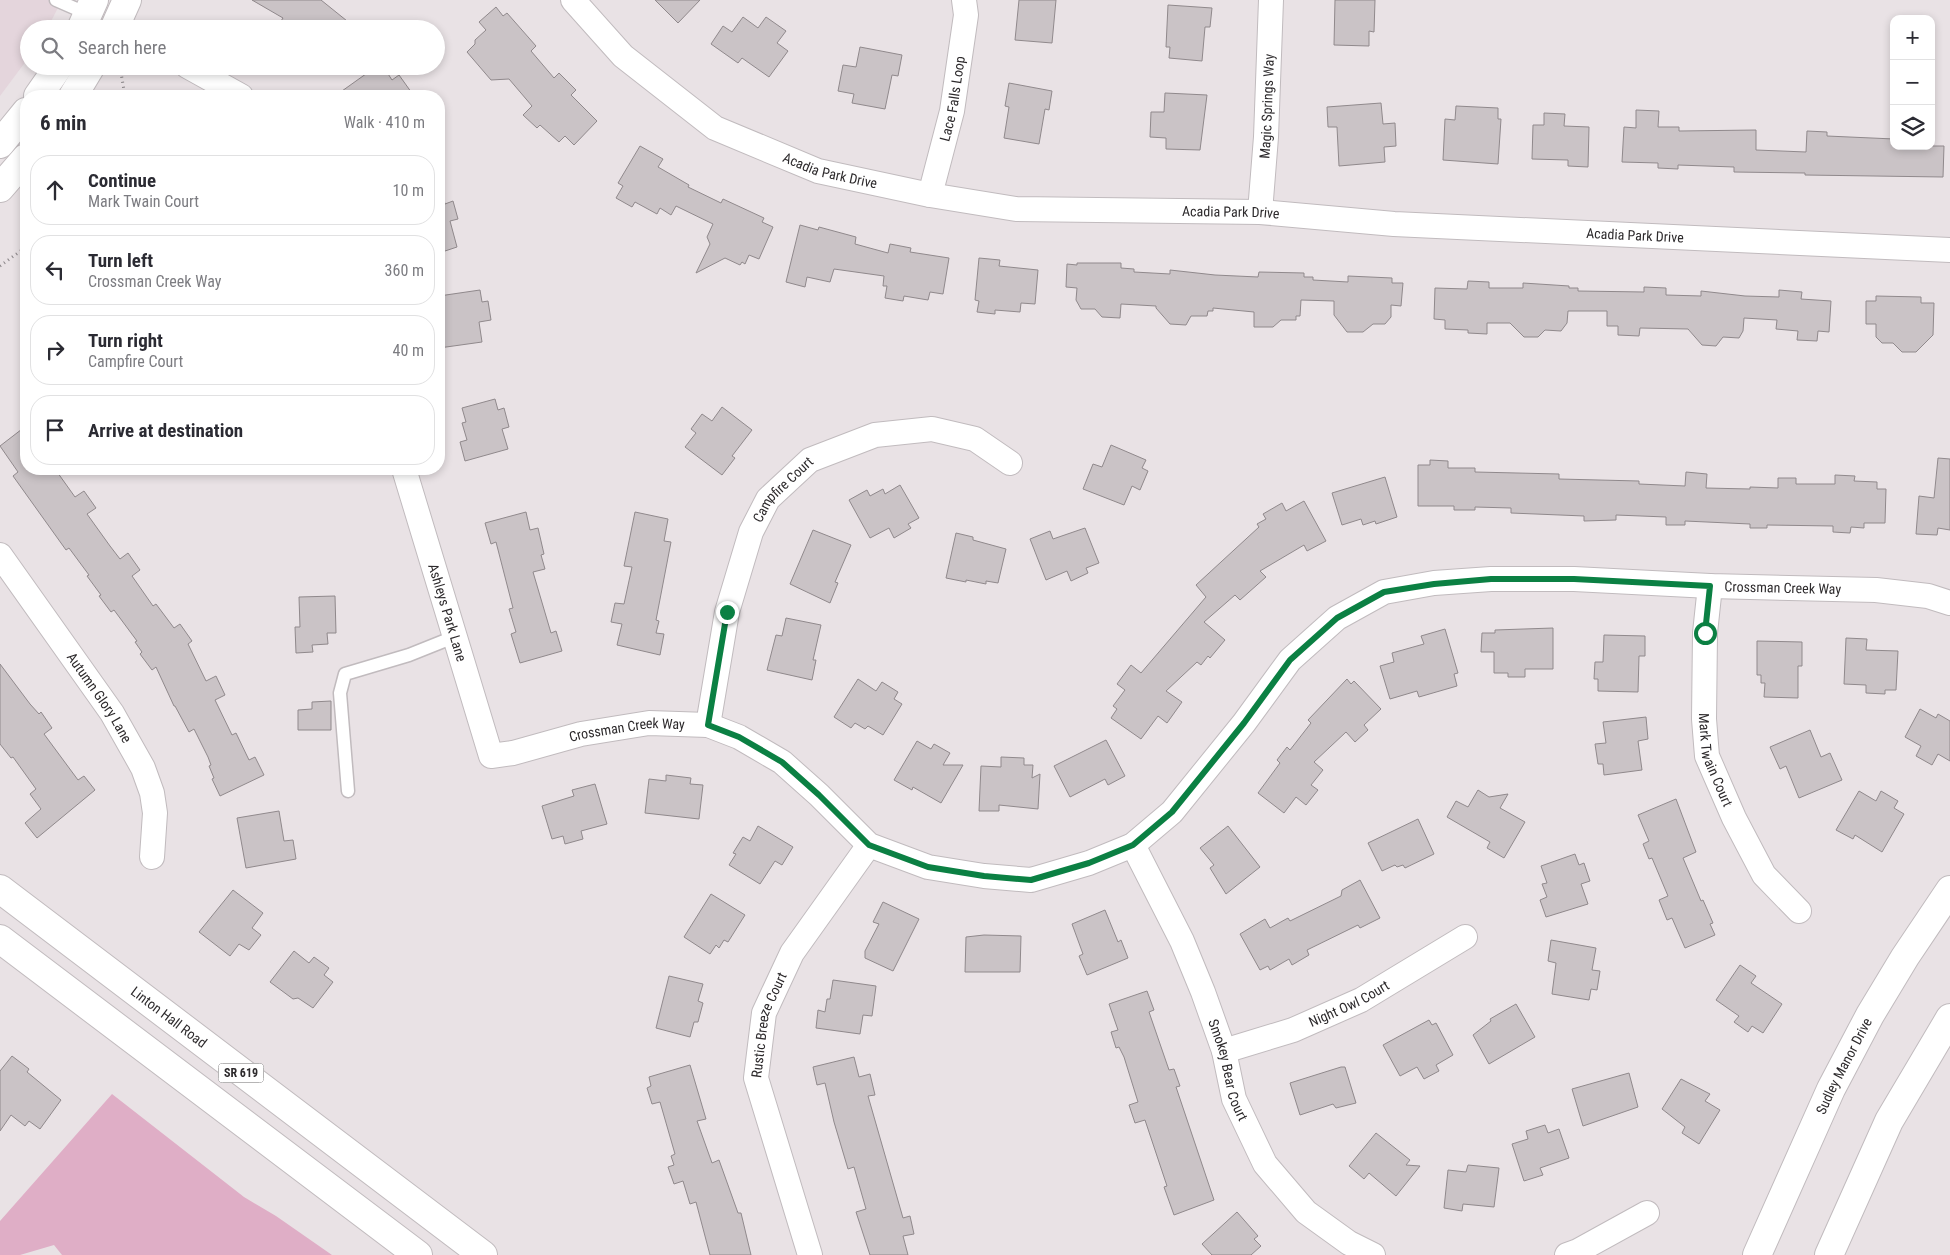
<!DOCTYPE html>
<meta charset="utf-8">
<style>
body{margin:0;font-family:"Roboto Condensed",sans-serif;background:#f2f2f3;color:#2b2b33}
.controls{position:absolute;right:15px;top:15px;display:grid;overflow:hidden;border-radius:10px;box-shadow:0 2px 8px #0003}
.controls button{width:45px;height:45px;display:grid;place-items:center;padding:0;border:0;border-bottom:1px solid #e1e1e2;background:#fff;color:#2b2b33;font:25px sans-serif}
.stop{position:absolute;width:15px;height:15px;margin:-11px;border:4px solid #0b8043;border-radius:50%;background:#fff}
.stop.end{background:#0b8043;border-color:#fff;box-shadow:0 1px 5px #0008}
.list{margin:0;padding:0;list-style:none}
h2{display:flex;justify-content:space-between;align-items:center;height:65px;margin:0;padding:0 20px;font-size:21px}
h2 small{font-size:16px;font-weight:400;color:#7c7c81}
.list li{display:grid;grid-template-columns:32px 1fr auto;gap:15px;align-items:center;box-sizing:border-box;height:70px;margin:0 10px 10px;padding:0 10px;border:1px solid #e1e1e2;border-radius:20px}
.list b{display:block;font-size:19px;white-space:nowrap}
.list p{margin:0;font-size:16px;white-space:nowrap;color:#7c7c81}
.list em{font-size:16px;font-style:normal;color:#7c7c81}
.icon{flex:none;width:28px;height:28px;fill:none;stroke:currentColor;stroke-width:2;stroke-linecap:round;stroke-linejoin:round}
.map{position:relative;flex:none;width:1950px;height:1255px;overflow:hidden}
.search{position:absolute;background:#fff;box-shadow:0 2px 8px #0003;left:20px;top:20px;width:425px;height:55px;display:flex;align-items:center;gap:12px;box-sizing:border-box;padding:0 18px;border-radius:28px;color:#7c7c81;font-size:19px}
.panel{position:absolute;background:#fff;box-shadow:0 2px 8px #0003;left:20px;top:90px;width:425px;height:385px;border-radius:20px}
.map>svg:first-child{display:block}
</style>
<div class="map">
<svg width="1950" height="1255" viewBox="0 0 1950 1255">
<rect width="100%" height="100%" fill="#e9e2e5"/>
<polygon fill="#e4d5dc" points="0,0 62,0 47,29 29,29 29,57 0,96"/>
<polygon fill="#dfaec6" points="112,1094 244,1197 276,1216 332,1255 62,1255 54,1245 20,1255 0,1255 0,1221"/>
<g fill="#cac3c6" stroke="#90898c">
<polygon points="252,0 321,0 357,29 291,29 281,21 283,18"/>
<polygon points="655,0 700,0 678,23"/>
<polygon points="1019,0 1056,0 1052,43 1015,40"/>
<polygon points="1335,0 1375,0 1374,32 1369,31 1369,46 1334,45"/>
<polygon points="1168,5 1212,8 1210,27 1205,27 1202,61 1169,58 1170,47 1166,47"/>
<polygon points="496,7 503,16 507,13 536,46 531,51 554,78 559,73 576,90 571,95 597,121 574,145 565,136 559,142 540,125 537,128 523,115 532,106 509,79 491,80 467,52 475,44 475,40 486,30 479,22"/>
<polygon points="743,17 758,28 766,17 786,31 777,43 788,51 769,77 742,58 738,63 711,44 723,26 732,32"/>
<polygon points="860,47 902,55 898,76 892,75 885,109 852,103 854,94 838,91 843,65 856,67"/>
<polygon points="377,66 383,66 392,80 399,75 414,96 335,96"/>
<polygon points="1009,83 1052,91 1049,110 1045,109 1039,144 1004,138 1009,107 1005,106"/>
<polygon points="1165,93 1207,95 1200,150 1166,149 1166,138 1150,137 1151,112 1164,112"/>
<polygon points="1381,103 1383,124 1395,123 1396,146 1384,147 1385,162 1339,166 1337,127 1328,127 1327,107"/>
<polygon points="1456,106 1498,108 1498,119 1501,119 1498,164 1443,160 1445,119 1455,120"/>
<polygon points="1636,110 1659,111 1658,127 1679,127 1679,131 1756,130 1756,150 1806,152 1807,131 1827,132 1827,136 1894,139 1894,146 1944,146 1943,177 1805,175 1805,173 1734,172 1734,167 1678,165 1678,169 1658,168 1658,163 1622,162 1624,127 1636,128"/>
<polygon points="1544,113 1565,114 1564,126 1589,127 1588,167 1568,166 1568,160 1532,159 1533,125 1544,125"/>
<polygon points="640,146 663,159 658,167 689,185 688,187 721,203 723,199 764,218 762,222 773,227 759,259 749,255 745,264 742,262 740,265 725,258 696,273 710,244 707,237 713,224 676,206 671,215 660,208 657,214 635,202 632,207 616,198 623,186 618,183"/>
<polygon points="439,200 444,200 445,204 453,201 458,219 450,221 457,247 439,253"/>
<polygon points="800,225 818,230 819,227 856,237 855,244 888,253 890,244 911,248 910,252 949,258 943,294 930,292 928,300 904,296 903,301 885,298 887,286 883,286 884,276 834,269 830,282 807,277 805,287 786,282"/>
<polygon points="979,258 1000,260 999,266 1038,270 1035,304 1021,303 1020,312 995,310 995,314 977,312 979,301 975,300"/>
<polygon points="1077,263 1121,263 1121,268 1134,269 1134,272 1170,274 1170,270 1215,275 1258,277 1259,272 1304,273 1304,277 1313,277 1313,280 1348,282 1348,276 1392,278 1392,283 1403,283 1401,306 1391,305 1391,317 1385,324 1373,324 1363,332 1347,332 1334,315 1334,301 1301,300 1300,316 1296,316 1296,320 1281,320 1273,327 1254,327 1254,312 1213,308 1213,311 1208,311 1207,316 1191,316 1186,325 1170,324 1156,308 1156,306 1121,304 1120,318 1102,317 1095,309 1081,309 1076,300 1077,288 1066,287 1067,264 1077,265"/>
<polygon points="1468,281 1489,282 1489,288 1523,288 1523,283 1569,286 1569,288 1578,288 1578,291 1644,292 1644,287 1666,288 1666,295 1701,296 1701,291 1745,296 1779,297 1779,290 1802,292 1801,299 1831,301 1829,332 1818,331 1817,341 1797,340 1798,331 1776,329 1777,320 1744,318 1743,331 1739,338 1723,337 1716,346 1702,345 1688,329 1640,328 1639,336 1618,335 1618,326 1607,326 1607,311 1568,311 1567,323 1561,331 1545,330 1538,337 1524,337 1510,323 1487,323 1487,334 1468,333 1468,330 1445,329 1445,320 1434,319 1435,288 1467,289"/>
<polygon points="480,290 482,302 488,301 491,320 479,322 482,342 439,348 439,296"/>
<polygon points="1876,296 1921,297 1921,303 1934,303 1933,335 1916,352 1902,352 1893,343 1882,343 1876,337 1876,324 1866,324 1866,301 1876,301"/>
<polygon points="495,399 498,410 504,408 509,427 502,429 508,449 465,461 460,442 467,440 462,423 466,422 462,408"/>
<polygon points="722,407 752,430 732,456 735,458 722,475 685,447 696,433 691,429 702,414 712,421"/>
<polygon points="26,426 26,469 55,469 75,497 84,491 96,508 87,514 110,546 120,559 128,553 140,570 132,576 153,606 156,604 174,628 180,624 192,641 188,644 206,681 216,676 225,695 215,700 232,735 236,733 249,760 255,757 264,775 220,796 212,779 214,778 209,766 211,765 208,757 194,729 189,732 175,706 174,706 156,667 152,670 140,654 142,652 135,642 137,641 114,610 111,612 99,596 101,595 87,576 89,575 69,548 66,550 13,476 18,472 0,446"/>
<polygon points="1111,445 1146,460 1142,468 1148,471 1140,490 1132,486 1124,505 1083,489 1093,464 1102,467"/>
<polygon points="1938,458 1950,459 1950,530 1938,528 1937,535 1916,534 1919,496 1934,498"/>
<polygon points="1430,460 1448,461 1448,468 1475,468 1475,472 1559,474 1559,479 1639,481 1639,484 1685,486 1686,472 1707,474 1706,488 1750,489 1750,487 1778,488 1778,478 1796,478 1796,484 1835,484 1835,475 1855,476 1854,481 1877,482 1877,489 1886,489 1885,523 1864,523 1864,528 1851,527 1850,533 1833,532 1833,526 1767,525 1767,528 1750,528 1750,524 1685,521 1685,525 1666,525 1666,517 1616,515 1616,520 1584,521 1584,516 1511,513 1511,508 1475,507 1475,510 1454,510 1454,506 1418,506 1418,465 1430,465"/>
<polygon points="1385,477 1397,517 1376,524 1375,521 1363,525 1361,519 1342,525 1332,493"/>
<polygon points="900,485 919,518 908,524 911,528 894,538 889,528 870,538 849,500 867,490 870,496 883,489 885,494"/>
<polygon points="1304,501 1326,541 1307,551 1304,545 1260,571 1266,577 1240,600 1235,595 1204,622 1225,640 1210,658 1208,656 1201,665 1197,662 1166,691 1182,702 1167,723 1158,716 1141,739 1111,718 1117,709 1113,706 1125,690 1117,684 1131,665 1141,673 1206,597 1196,585 1259,527 1257,524 1266,519 1263,514 1282,503 1286,511"/>
<polygon points="526,512 530,530 538,528 544,554 541,555 545,569 533,572 551,633 556,631 562,651 520,663 511,634 516,632 509,609 513,608 496,542 491,544 485,523"/>
<polygon points="635,512 668,519 664,541 671,542 656,620 659,621 656,633 664,634 660,655 617,645 622,624 611,622 615,603 624,604 632,567 624,566"/>
<polygon points="1085,528 1099,563 1086,568 1088,573 1071,581 1067,571 1046,580 1030,539 1050,531 1053,539"/>
<polygon points="813,530 851,545 835,582 838,583 830,603 790,584"/>
<polygon points="956,533 973,537 973,540 1006,549 998,583 986,581 986,584 966,580 966,582 946,578"/>
<polygon points="335,596 336,633 327,633 328,644 312,645 313,652 296,653 295,627 300,627 299,597"/>
<polygon points="786,618 821,625 813,660 816,660 812,680 767,670 776,635 782,636"/>
<polygon points="1553,628 1553,669 1525,669 1525,677 1508,677 1508,673 1494,673 1494,652 1481,652 1482,633 1495,633 1495,630"/>
<polygon points="1445,629 1458,673 1454,674 1457,686 1419,697 1417,691 1390,699 1380,666 1394,662 1392,653 1424,644 1421,636"/>
<polygon points="1604,635 1645,636 1645,656 1639,656 1638,692 1598,691 1598,679 1594,679 1595,662 1603,662"/>
<polygon points="1846,638 1867,639 1866,650 1898,651 1896,690 1885,690 1885,694 1866,693 1866,685 1844,684"/>
<polygon points="1757,641 1802,642 1802,666 1798,666 1798,698 1764,697 1765,683 1761,683 1761,675 1757,675"/>
<polygon points="0,664 30,704 39,714 41,712 52,728 44,734 78,780 84,776 95,790 37,838 25,823 41,809 30,794 36,789 13,757 11,758 0,744"/>
<polygon points="858,679 876,691 882,682 898,692 894,699 902,704 883,735 868,726 865,729 855,723 851,728 834,717"/>
<polygon points="1347,679 1351,684 1354,681 1381,709 1364,725 1368,730 1355,742 1346,732 1314,762 1323,770 1311,785 1318,790 1306,805 1296,797 1284,813 1258,793 1280,763 1277,760 1287,747 1290,750 1311,723 1308,720"/>
<polygon points="331,701 331,730 298,730 298,710 312,709 312,702"/>
<polygon points="1920,709 1936,718 1938,714 1950,721 1950,761 1938,754 1932,765 1916,756 1921,746 1905,737"/>
<polygon points="1646,717 1648,739 1638,741 1642,770 1604,775 1603,764 1598,764 1595,744 1606,743 1603,722"/>
<polygon points="1810,730 1821,757 1830,753 1842,780 1799,798 1786,766 1780,769 1770,747"/>
<polygon points="1106,740 1125,776 1108,785 1105,779 1070,797 1054,766"/>
<polygon points="917,741 931,749 934,744 950,753 943,765 963,765 941,803 913,787 912,790 894,780"/>
<polygon points="1001,757 1024,758 1024,765 1033,765 1032,778 1040,774 1038,809 999,805 999,811 979,811 981,766 1001,767"/>
<polygon points="666,775 691,778 690,784 703,785 699,819 645,813 649,779 666,781"/>
<polygon points="595,784 607,824 581,831 583,839 565,844 563,836 552,839 542,806 574,796 572,790"/>
<polygon points="1478,790 1489,797 1508,794 1500,808 1525,822 1504,858 1487,848 1490,842 1447,817 1456,801 1468,807"/>
<polygon points="1859,791 1876,801 1881,791 1898,801 1894,808 1904,814 1882,852 1855,835 1853,839 1836,830"/>
<polygon points="1676,799 1696,852 1683,858 1701,901 1703,900 1713,923 1710,924 1715,935 1685,948 1672,918 1667,920 1659,900 1668,896 1652,858 1649,859 1643,844 1649,841 1638,815"/>
<polygon points="279,811 284,841 293,840 296,859 246,868 237,818"/>
<polygon points="1418,819 1434,854 1405,868 1403,865 1397,867 1395,865 1382,871 1368,843"/>
<polygon points="758,826 793,847 782,865 775,861 760,884 729,865 736,854 733,853 743,837 750,841"/>
<polygon points="1228,826 1260,867 1226,894 1210,868 1214,865 1200,848"/>
<polygon points="1575,854 1579,865 1584,863 1590,881 1581,884 1588,904 1546,917 1540,900 1547,897 1542,884 1547,883 1541,866"/>
<polygon points="1360,880 1380,918 1360,928 1358,925 1307,950 1309,955 1292,965 1289,959 1270,970 1268,966 1260,970 1240,934 1265,919 1270,928 1288,918 1290,921 1341,896 1342,890"/>
<polygon points="233,890 263,913 252,928 261,935 249,950 239,944 230,956 199,932"/>
<polygon points="711,894 745,915 728,942 724,940 719,948 716,945 710,954 684,937"/>
<polygon points="883,902 919,919 893,971 865,958 865,951 879,924 873,922"/>
<polygon points="1105,910 1118,942 1121,940 1128,958 1087,975 1079,956 1083,954 1072,924"/>
<polygon points="984,935 1021,936 1020,972 965,972 966,937"/>
<polygon points="1551,940 1596,948 1592,970 1600,971 1597,990 1591,989 1589,1000 1552,994 1556,963 1548,961"/>
<polygon points="294,951 309,963 314,957 329,968 324,975 333,982 313,1008 298,998 293,999 270,982"/>
<polygon points="1740,965 1756,976 1751,983 1782,1004 1763,1033 1752,1026 1748,1032 1734,1022 1739,1016 1716,1000"/>
<polygon points="669,976 703,984 698,1001 703,1003 698,1022 694,1022 690,1037 656,1028"/>
<polygon points="833,980 876,986 872,1016 863,1015 860,1034 816,1028 818,1010 825,1012 827,999 830,999"/>
<polygon points="1147,991 1154,1010 1149,1012 1169,1070 1174,1069 1180,1086 1176,1087 1214,1200 1174,1215 1164,1187 1167,1186 1145,1120 1135,1123 1129,1105 1138,1102 1124,1057 1119,1047 1116,1048 1111,1032 1118,1030 1109,1004"/>
<polygon points="1516,1004 1535,1037 1489,1064 1473,1035 1491,1021 1490,1019"/>
<polygon points="1429,1020 1432,1025 1436,1023 1453,1055 1436,1065 1439,1071 1424,1079 1417,1067 1400,1076 1383,1045"/>
<polygon points="12,1056 29,1069 27,1072 61,1100 40,1129 29,1121 25,1126 11,1115 0,1131 0,1071"/>
<polygon points="854,1057 859,1077 870,1074 875,1095 868,1096 903,1218 910,1216 914,1234 903,1236 908,1255 870,1255 856,1212 866,1209 854,1167 848,1169 834,1122 825,1083 817,1085 813,1067"/>
<polygon points="690,1065 706,1119 697,1121 712,1163 719,1160 738,1213 741,1213 751,1255 710,1255 696,1202 690,1204 683,1181 674,1184 668,1167 674,1165 671,1156 675,1154 660,1102 652,1104 647,1088 651,1086 649,1077"/>
<polygon points="1341,1067 1345,1067 1356,1103 1336,1108 1333,1104 1300,1115 1290,1083"/>
<polygon points="1629,1073 1638,1107 1583,1126 1572,1089"/>
<polygon points="1681,1079 1710,1094 1705,1101 1720,1110 1699,1144 1682,1133 1685,1127 1662,1109"/>
<polygon points="1545,1125 1548,1133 1559,1129 1569,1158 1540,1168 1543,1175 1524,1181 1512,1144 1528,1139 1526,1131"/>
<polygon points="1376,1133 1410,1160 1406,1165 1420,1166 1396,1196 1369,1173 1364,1179 1349,1166"/>
<polygon points="1468,1165 1499,1168 1494,1207 1463,1204 1462,1211 1444,1208 1448,1170 1466,1172"/>
<polygon points="1237,1212 1258,1236 1254,1239 1261,1246 1251,1255 1212,1255 1202,1244"/>
</g>
<g fill="none" stroke-linecap="round" stroke-linejoin="round">
<defs>
<g id="lane">
<polyline points="56,0 88,14"/>
<polyline points="348,791 340,693 345,674 409,655 454,637"/>
</g>
<g id="street">
<path id="s1" d="M573,0L623,56L715,128L818,171L930,195L1016,209L1260,212L1394,224L1950,250"/>
<polyline points="187,66 241,96"/>
<path id="s2" d="M930,195L952,111L966,15L964,0"/>
<path id="s3" d="M1260,212L1266,137L1271,0"/>
<path id="s4" d="M404,469L491,756L513,753L581,734L649,723L708,725L739,737L782,762L819,795L869,845L928,867L984,876L1031,880L1089,863L1133,845L1172,812L1244,723L1290,660L1337,618L1384,592L1434,583L1491,579H1574L1710,586L1876,590L1928,596L1950,603"/>
<path id="s5" d="M0,555L112,713L143,768L152,793L155,813L152,857"/>
<path id="s6" d="M1710,586L1705,633L1704,719L1707,756L1734,818L1764,875L1799,911"/>
<path id="s7" d="M708,725L727,612L751,532L768,499L810,460L875,435L932,429L975,439L1010,463"/>
<path id="s8" d="M1133,845L1182,941L1203,992L1224,1051L1234,1099L1265,1164L1306,1212L1349,1243L1373,1255"/>
<path id="s9" d="M1224,1051L1293,1030L1361,1000L1465,937"/>
<path id="s10" d="M810,1255L756,1078L764,1013L792,953L869,845"/>
<polyline points="1567,1255 1578,1251 1647,1213"/>
</g>
<g id="secondary">
<polyline points="81,29 94,0"/>
<polyline points="114,29 127,0"/>
<polyline points="38,96 59,66"/>
<polyline points="73,96 91,66"/>
<polyline points="0,144 26,112"/>
<polyline points="0,188 26,158"/>
<path id="s11" d="M1757,1255L1831,1089L1870,1015L1905,957L1950,890"/>
<polyline points="1829,1255 1889,1121 1950,1018"/>
</g>
<g id="primary">
<path id="s12" d="M0,889L483,1255"/>
<polyline points="0,939 418,1255"/>
</g>
</defs>
<use href="#lane" stroke="#c1bbbe" stroke-width="15"/>
<use href="#street" stroke="#c1bbbe" stroke-width="26"/>
<use href="#secondary" stroke="#c1bbbe" stroke-width="30"/>
<use href="#primary" stroke="#c1bbbe" stroke-width="30"/>
<g stroke="#878285" stroke-width="3" stroke-dasharray="1 4" stroke-linecap="butt">
<polyline points="120,67 125,96"/>
<polyline points="0,266 26,247"/>
</g>
<use href="#lane" stroke="#fff" stroke-width="12"/>
<use href="#street" stroke="#fff" stroke-width="24"/>
<use href="#secondary" stroke="#fff" stroke-width="28"/>
<use href="#primary" stroke="#fff" stroke-width="28"/>
</g>
<g fill="none" stroke-linecap="round" stroke-linejoin="round">
<polyline stroke="#0b8043" stroke-width="6" points="727,612 708,725 739,737 782,762 819,795 869,845 928,867 984,876 1031,880 1089,863 1133,845 1172,812 1244,723 1290,660 1337,618 1384,592 1434,584 1491,579 1574,579 1710,586 1705,633"/>
</g>
<g text-anchor="middle" stroke-width="4" stroke-linejoin="round" paint-order="stroke">
<rect fill="#fff" stroke="#6c6a6b" stroke-width="1" x="218.5" y="1063.5" width="45" height="19" rx="4"/>
<g font-size="12" font-weight="bold" fill="#2d2a2c">
<text x="241" y="1077">SR 619</text>
</g>
<g font-size="14" fill="#2d2a2c" stroke="#fff">
<text dy="5" stroke="none"><textPath href="#s2" startOffset="99">Lace Falls Loop</textPath></text>
<text dy="5" stroke="none"><textPath href="#s3" startOffset="106">Magic Springs Way</textPath></text>
<text dy="5" stroke="none"><textPath href="#s1" startOffset="315">Acadia Park Drive</textPath></text>
<text dy="5" stroke="none"><textPath href="#s1" startOffset="720">Acadia Park Drive</textPath></text>
<text dy="5" stroke="none"><textPath href="#s1" startOffset="1125">Acadia Park Drive</textPath></text>
<text dy="5" stroke="none"><textPath href="#s7" startOffset="252">Campfire Court</textPath></text>
<text dy="5" stroke="none"><textPath href="#s4" startOffset="1759">Crossman Creek Way</textPath></text>
<text dy="5" stroke="none"><textPath href="#s4" startOffset="150">Ashleys Park Lane</textPath></text>
<text dy="5" stroke="none"><textPath href="#s5" startOffset="174">Autumn Glory Lane</textPath></text>
<text dy="5" stroke="none"><textPath href="#s4" startOffset="439">Crossman Creek Way</textPath></text>
<text dy="5" stroke="none"><textPath href="#s6" startOffset="176">Mark Twain Court</textPath></text>
<text dy="5" stroke="none"><textPath href="#s9" startOffset="134">Night Owl Court</textPath></text>
<text dy="5" stroke="none"><textPath href="#s12" startOffset="212">Linton Hall Road</textPath></text>
<text dy="5" stroke="none"><textPath href="#s10" startOffset="240">Rustic Breeze Court</textPath></text>
<text dy="5" stroke="none"><textPath href="#s11" startOffset="208">Sudley Manor Drive</textPath></text>
<text dy="5" stroke="none"><textPath href="#s8" startOffset="245">Smokey Bear Court</textPath></text>
</g>
</g>
</svg>
<div class="controls">
<button>+</button>
<button>−</button>
<button><svg class="icon" aria-label="layers" viewBox="0 0 24 24"><path d="M12 4l9 5-9 5-9-5zM3 14l9 5 9-5"/></svg></button>
</div>
<div class="stop" style="left:1705px;top:633px"></div>
<div class="stop end" style="left:727px;top:612px"></div>
<div class="search"><svg class="icon" aria-label="search" viewBox="0 0 24 24"><circle cx="10" cy="10" r="6"/><path d="M15 15l6 6"/></svg>Search here</div>
<section class="panel">
<h2>6 min<small>Walk · 410 m</small></h2>
<ul class="list">
<li><svg class="icon" aria-label="ahead" viewBox="0 0 24 24"><path d="M12 20V5M6 11l6-6 6 6"/></svg><div><b>Continue</b><p>Mark Twain Court</p></div><em>10 m</em></li>
<li><svg class="icon" aria-label="left" viewBox="0 0 24 24"><path d="M17 20v-9H6M10 6l-5 5 5 5"/></svg><div><b>Turn left</b><p>Crossman Creek Way</p></div><em>360 m</em></li>
<li><svg class="icon" aria-label="right" viewBox="0 0 24 24"><path d="M7 20v-9h11M14 6l5 5-5 5"/></svg><div><b>Turn right</b><p>Campfire Court</p></div><em>40 m</em></li>
<li><svg class="icon" aria-label="arrive" viewBox="0 0 24 24"><path d="M6 21V4h12l-3 4 3 4H6"/></svg><div><b>Arrive at destination</b></div></li>
</ul>
</section>
</div>
